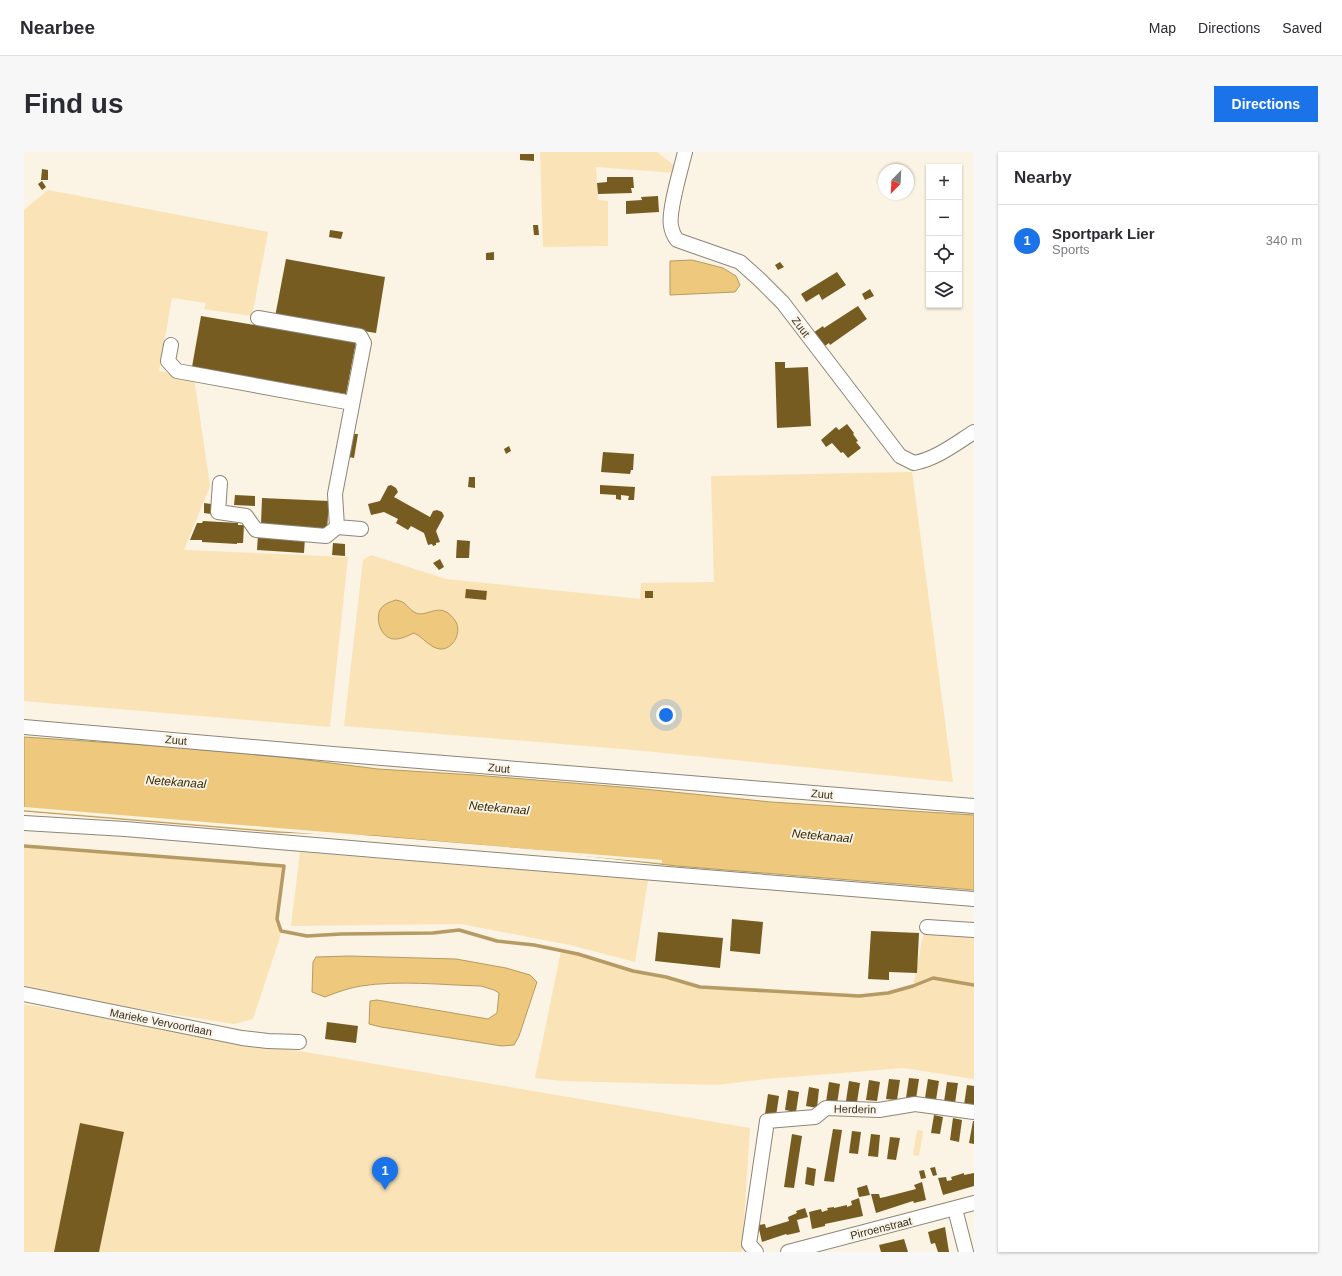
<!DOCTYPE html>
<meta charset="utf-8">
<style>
body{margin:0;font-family:Helvetica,sans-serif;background:#f7f7f7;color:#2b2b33}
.controls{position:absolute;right:12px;top:12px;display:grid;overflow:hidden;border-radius:0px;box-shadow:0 1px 3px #0004}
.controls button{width:36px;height:36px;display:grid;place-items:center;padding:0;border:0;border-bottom:1px solid #e1e1e2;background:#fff;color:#2b2b33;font:20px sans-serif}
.compass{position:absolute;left:854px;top:12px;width:36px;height:36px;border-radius:50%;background:#fff;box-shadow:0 1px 3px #0004;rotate:204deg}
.you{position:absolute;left:642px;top:563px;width:14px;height:14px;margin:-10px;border:3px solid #fff;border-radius:50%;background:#1a73e8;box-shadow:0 0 0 6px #1a73e833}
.badge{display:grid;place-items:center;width:26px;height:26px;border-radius:50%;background:#1a73e8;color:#fff;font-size:13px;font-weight:700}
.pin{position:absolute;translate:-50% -33px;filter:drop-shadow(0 1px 2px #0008)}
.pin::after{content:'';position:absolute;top:21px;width:14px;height:12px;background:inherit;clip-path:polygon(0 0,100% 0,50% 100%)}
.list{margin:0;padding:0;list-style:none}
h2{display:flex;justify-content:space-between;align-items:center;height:52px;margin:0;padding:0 16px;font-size:17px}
h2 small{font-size:13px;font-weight:400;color:#7c7c81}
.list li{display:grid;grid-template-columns:26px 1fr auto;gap:12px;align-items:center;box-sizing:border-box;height:72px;padding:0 16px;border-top:1px solid #e1e1e2}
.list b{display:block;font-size:15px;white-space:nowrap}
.list p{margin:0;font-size:13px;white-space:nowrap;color:#7c7c81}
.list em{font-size:13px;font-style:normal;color:#7c7c81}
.icon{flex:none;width:22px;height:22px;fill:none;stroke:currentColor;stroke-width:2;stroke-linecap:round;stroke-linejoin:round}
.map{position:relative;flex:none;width:950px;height:1100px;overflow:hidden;border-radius:0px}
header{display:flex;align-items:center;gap:24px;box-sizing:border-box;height:56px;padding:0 20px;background:#fff;border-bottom:1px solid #e1e1e2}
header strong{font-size:19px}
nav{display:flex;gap:22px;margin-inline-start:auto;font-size:14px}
.intro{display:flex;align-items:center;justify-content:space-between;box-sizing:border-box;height:96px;padding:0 24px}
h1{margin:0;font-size:28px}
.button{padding:10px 18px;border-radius:0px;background:#1a73e8;color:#fff;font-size:14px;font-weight:700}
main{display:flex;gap:24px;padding:0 24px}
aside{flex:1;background:#fff;border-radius:0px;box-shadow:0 1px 3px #0004}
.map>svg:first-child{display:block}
</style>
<header>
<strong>Nearbee</strong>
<nav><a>Map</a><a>Directions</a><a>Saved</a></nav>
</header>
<div class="intro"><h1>Find us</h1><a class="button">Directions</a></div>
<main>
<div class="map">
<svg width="950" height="1100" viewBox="0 0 950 1100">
<rect width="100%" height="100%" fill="#fbf3e3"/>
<g fill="#fae3b7">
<polygon points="516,0 633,0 652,15 652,21 572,15 574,48 584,49 584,94 519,95"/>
<polygon points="24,38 244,80 228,164 180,157 182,151 148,146 135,219 170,225 186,334 160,398 324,405 306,575 0,549 0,58"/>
<polygon points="888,320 929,630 610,598 320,574 339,408 347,403 422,427 616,447 617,431 690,430 687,324"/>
<polygon points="0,694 260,714 253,767 257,779 255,788 229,867 210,872 84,852 0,834"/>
<polygon points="276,700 624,728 611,810 546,793 437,772 267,774"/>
<polygon points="900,779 950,782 950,927 879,916 742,927 693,933 538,929 511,926 537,799 554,802 609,819 642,825 676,835 835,844 864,841 889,834"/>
<polygon points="0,852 726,976 718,1100 0,1100"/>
<polygon points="893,978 899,979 895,1004 889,1003"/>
</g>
<g fill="#eec87c" stroke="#b69a63">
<polygon points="668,108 699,116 712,124 716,133 711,140 646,143 646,109"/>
<path d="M372,448C384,450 383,457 392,461C401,465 413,453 424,461C427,463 431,468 432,470C438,482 428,498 416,497C406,496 399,485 390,481C385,483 378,487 372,487C358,488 351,469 356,458C359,452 366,450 372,448Z"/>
<polygon points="0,585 136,594 259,605 354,617 450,623 610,636 747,650 950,663 950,738 653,714 522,699 354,684 252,680 0,659"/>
<path d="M325,804L432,807L482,816L506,823L513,830L495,884L490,893L478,894L357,875L345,872L346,849L353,848L464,867L473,861L475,841L470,838L457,834C417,833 376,828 337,834C325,836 313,840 301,845L288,840L289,810L292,805Z"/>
</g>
<polygon fill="#fbf3e3" points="0,655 638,708 638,711 354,686 314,684 0,658"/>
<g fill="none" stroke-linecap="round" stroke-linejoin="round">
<polyline stroke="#b69a63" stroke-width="3.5" points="0,694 260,714 253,767 257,779 283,784 317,782 409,781 435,778 473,789 510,793 554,802 609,819 642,825 676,835 835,844 864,841 889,834 909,826 950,833"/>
</g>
<g fill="#765c21">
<polygon points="496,2 510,2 510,9 496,8"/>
<polygon points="18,17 24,18 24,28 17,28"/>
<polygon points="583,25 609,25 610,36 607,36 608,41 574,42 573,31 583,30"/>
<polygon points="18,29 22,35 18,38 14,32"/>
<polygon points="634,44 635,60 602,62 602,49 618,48 617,45"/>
<polygon points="509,73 514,73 515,83 510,83"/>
<polygon points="306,78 319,80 317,87 305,85"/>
<polygon points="470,100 470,108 462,108 462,101"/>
<polygon points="262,107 361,125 352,181 251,165"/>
<polygon points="756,110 760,115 754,118 751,113"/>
<polygon points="813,120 822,133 798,148 795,142 782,150 777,142"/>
<polygon points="846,137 850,144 841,148 838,142"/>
<polygon points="834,154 843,167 806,193 805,191 798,196 789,181 799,174 800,176"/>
<polygon points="177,164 332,190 322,242 168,215"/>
<polygon points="751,210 761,210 761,216 784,215 787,274 753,276"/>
<polygon points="823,272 830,281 829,282 834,289 832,290 837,296 824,306 819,300 817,301 808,291 802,295 797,288 812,275 815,278"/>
<polygon points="329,282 334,282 330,306 325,305"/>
<polygon points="485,294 487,299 482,302 480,297"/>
<polygon points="579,300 610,302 609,318 607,318 606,322 577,320"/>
<polygon points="445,325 451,325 451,336 444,335"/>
<polygon points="367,333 372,336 374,340 370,345 406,365 409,359 413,358 418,360 420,364 412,379 416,390 412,391 412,393 409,394 408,392 404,393 400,381 387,374 384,378 372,371 374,367 360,360 347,363 344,352 356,349 364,334"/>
<polygon points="576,333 611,335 610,348 604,348 605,344 597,343 597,348 592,347 592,343 576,342"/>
<polygon points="211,343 231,344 231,354 210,353"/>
<polygon points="238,346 305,349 303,378 237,373"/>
<polygon points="180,351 187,352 187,362 180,361"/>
<polygon points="179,369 214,371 214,373 220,373 219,391 213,391 213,392 178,390 178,388 166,388 173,371 178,371"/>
<polygon points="234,383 281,385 280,401 233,398"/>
<polygon points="433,388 446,389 445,406 432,406"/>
<polygon points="309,391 321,392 321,404 308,403"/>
<polygon points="416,407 420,415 415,418 409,411"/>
<polygon points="442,437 463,439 462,448 441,446"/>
<rect x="621" y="439" width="8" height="7"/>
<polygon points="708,767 739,770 736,802 706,799"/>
<polygon points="847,779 895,781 893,821 865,820 865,828 844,827"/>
<polygon points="634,780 699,786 696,816 631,809"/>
<polygon points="303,870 334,874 332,891 301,887"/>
<polygon points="885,926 895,927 892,947 882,946"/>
<polygon points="865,927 876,928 873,948 862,947"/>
<polygon points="904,927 915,929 912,948 901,946"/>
<polygon points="845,928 856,930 853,949 842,948"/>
<polygon points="825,929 836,931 833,950 822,949"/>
<polygon points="805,930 816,932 813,952 802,950"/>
<polygon points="923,930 934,931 931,951 920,950"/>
<polygon points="943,933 950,934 950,954 940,953"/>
<polygon points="785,935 795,937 793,956 782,954"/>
<polygon points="764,938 775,940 772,960 761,958"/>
<polygon points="744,942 755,944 752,964 741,962"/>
<polygon points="910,963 919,965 916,982 907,981"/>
<polygon points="929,966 938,968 935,990 926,988"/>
<polygon points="949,969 950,969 950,992 945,991"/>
<polygon points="56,971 100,980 75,1100 30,1100"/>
<polygon points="809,977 818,978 810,1030 800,1029"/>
<polygon points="828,979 837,980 834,1002 825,1001"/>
<polygon points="768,982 778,984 770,1036 760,1035"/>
<polygon points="847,982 856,983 854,1005 844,1004"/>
<polygon points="866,985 876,986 872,1008 863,1007"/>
<polygon points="783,1015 792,1017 790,1034 781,1032"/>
<polygon points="911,1015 913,1023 909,1024 906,1016"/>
<polygon points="900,1018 902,1026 897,1027 895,1019"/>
<polygon points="940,1021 940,1023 950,1021 950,1034 919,1043 914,1026 922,1025 923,1029 928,1028 927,1025"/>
<polygon points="898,1030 902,1048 890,1051 889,1049 852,1061 847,1042 855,1042 856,1046 861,1045 892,1037 890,1033"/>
<polygon points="843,1033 846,1043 835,1045 833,1036"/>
<polygon points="835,1046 839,1064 801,1072 801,1074 788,1077 785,1060 797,1057 798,1060 804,1058 803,1056 810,1055 810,1056 823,1053 823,1055 828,1053 827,1049"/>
<polygon points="781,1056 784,1065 773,1068 776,1080 763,1083 762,1082 738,1090 734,1073 741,1072 742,1076 765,1069 764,1065 773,1061 772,1059"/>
<polygon points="921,1075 925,1100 914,1100 911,1091 907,1092 904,1080"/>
<polygon points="880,1087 884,1100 857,1100 855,1093"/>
</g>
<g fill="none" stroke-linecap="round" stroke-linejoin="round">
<defs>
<g id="minor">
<path d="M661,0C657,17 644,59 647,74C648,80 650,84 653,88L716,110L735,127L759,151L876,304L890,311C912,307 931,292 950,280"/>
<polyline points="234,166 336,184 340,191 311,342 313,375 337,377"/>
<polyline points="147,193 144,209 153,219 328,251"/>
<polyline points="196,331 194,360 222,364 232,378 302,384 313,375"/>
<polyline points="0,575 309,602 950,654"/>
<polyline points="0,671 101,677 374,700 950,747"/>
<polyline points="903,775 950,778"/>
<polyline points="0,842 218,886 244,889 275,890"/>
<polyline points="931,1057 942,1100"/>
<polyline points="732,1100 725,1092 743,969 791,965 802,956 855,958 891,952 950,960"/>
<polyline points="764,1100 950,1051"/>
</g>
</defs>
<use href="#minor" stroke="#8d8678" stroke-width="16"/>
<use href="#minor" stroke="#fff" stroke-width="14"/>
</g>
<g text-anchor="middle" stroke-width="4" stroke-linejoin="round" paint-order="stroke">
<g font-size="11" fill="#322f29" stroke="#fbf3e3">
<text transform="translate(777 175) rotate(53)" y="4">Zuut</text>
<text transform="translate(152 588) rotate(5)" y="4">Zuut</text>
<text transform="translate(475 616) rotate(5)" y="4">Zuut</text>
<text transform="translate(798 642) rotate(5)" y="4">Zuut</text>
<text transform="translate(137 870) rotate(11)" y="4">Marieke Vervoortlaan</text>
<text transform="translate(831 957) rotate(1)" y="4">Herderin</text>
<text transform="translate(857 1076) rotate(-14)" y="4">Pirroenstraat</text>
</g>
<g font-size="12" font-style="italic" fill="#362704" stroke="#fbf3e3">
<text transform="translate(152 630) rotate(4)" y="4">Netekanaal</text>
<text transform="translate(475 656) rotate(5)" y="4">Netekanaal</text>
<text transform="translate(798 684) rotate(5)" y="4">Netekanaal</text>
</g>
</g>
</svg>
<div class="controls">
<button>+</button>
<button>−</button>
<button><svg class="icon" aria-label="locate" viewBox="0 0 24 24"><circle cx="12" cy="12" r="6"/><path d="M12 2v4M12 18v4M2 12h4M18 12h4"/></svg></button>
<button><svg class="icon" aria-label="layers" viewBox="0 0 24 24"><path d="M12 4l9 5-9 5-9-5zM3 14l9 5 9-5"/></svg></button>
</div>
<svg class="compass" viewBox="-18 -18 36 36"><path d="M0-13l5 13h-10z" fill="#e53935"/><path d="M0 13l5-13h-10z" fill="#7c7c81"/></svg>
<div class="you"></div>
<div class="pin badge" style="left:361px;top:1038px">1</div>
</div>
<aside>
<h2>Nearby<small></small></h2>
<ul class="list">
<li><span class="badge">1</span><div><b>Sportpark Lier</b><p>Sports</p></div><em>340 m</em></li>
</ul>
</aside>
</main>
